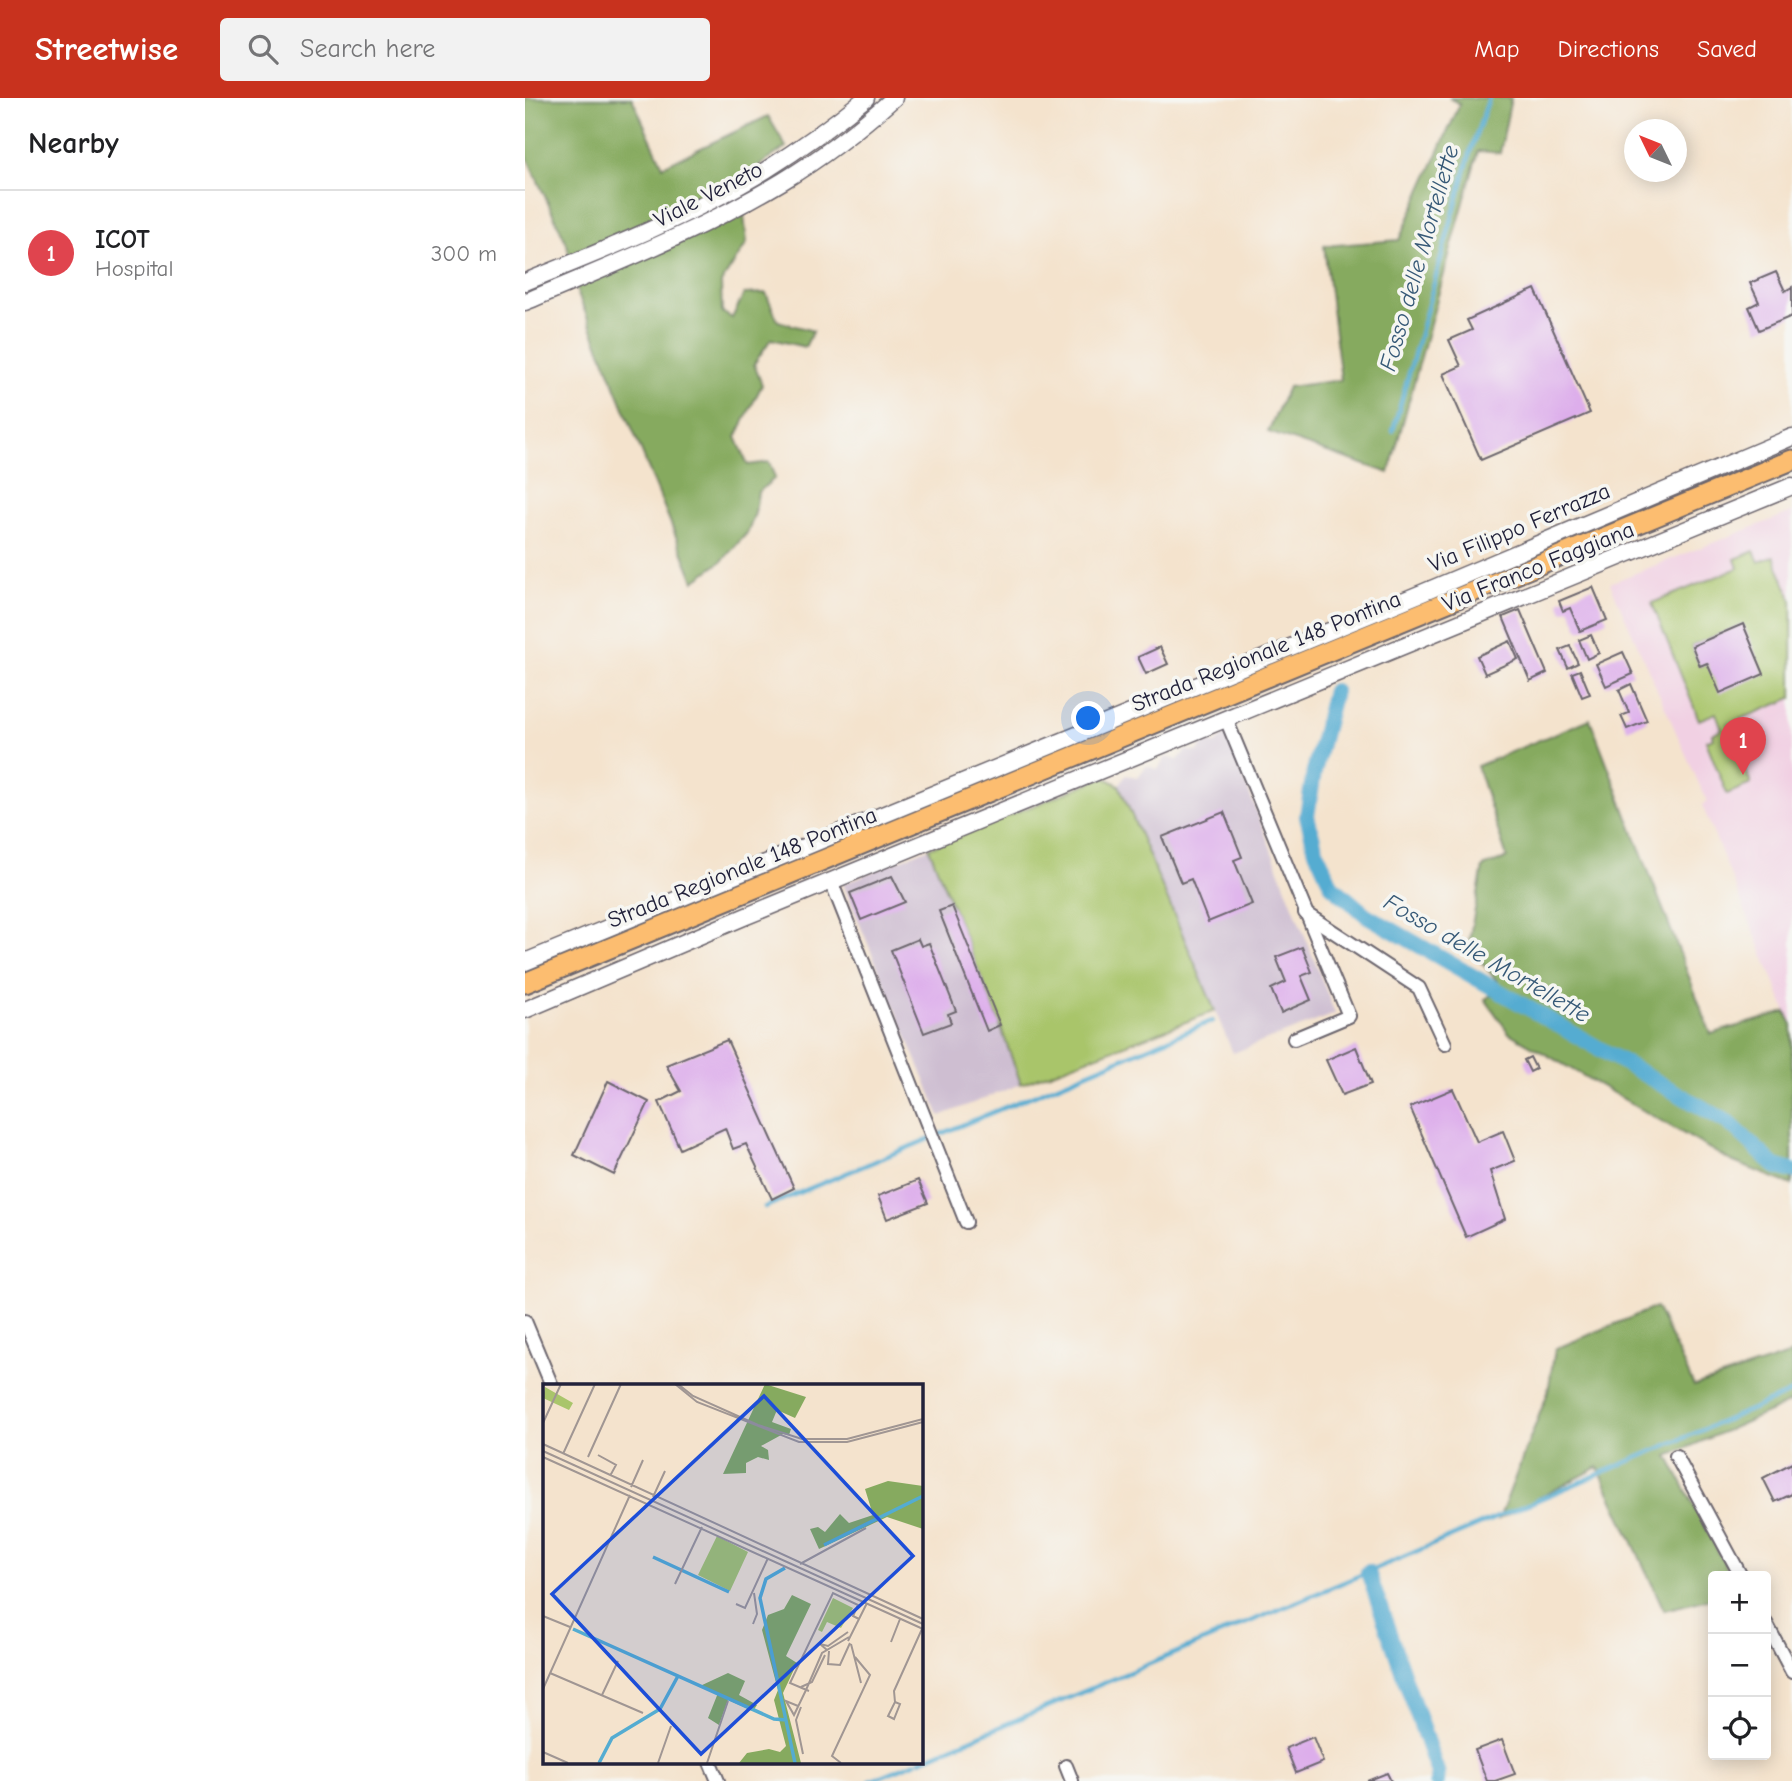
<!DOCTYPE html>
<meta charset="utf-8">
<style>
body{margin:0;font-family:"Comic Neue",sans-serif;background:#f2f2f2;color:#202124}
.controls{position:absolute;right:21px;bottom:21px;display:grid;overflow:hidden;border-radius:7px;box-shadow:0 4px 18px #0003}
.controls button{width:63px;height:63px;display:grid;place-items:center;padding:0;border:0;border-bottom:2px solid #e0e0e0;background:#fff;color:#202124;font:35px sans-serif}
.compass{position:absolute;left:1099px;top:21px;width:63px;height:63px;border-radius:50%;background:#fff;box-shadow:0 4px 18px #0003;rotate:313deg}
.you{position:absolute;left:564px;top:621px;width:24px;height:24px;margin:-18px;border:5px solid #fff;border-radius:50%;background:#1a73e8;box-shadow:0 0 0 10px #1a73e833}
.badge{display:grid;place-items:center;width:46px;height:46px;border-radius:50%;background:#c8321e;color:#fff;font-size:23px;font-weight:700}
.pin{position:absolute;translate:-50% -58px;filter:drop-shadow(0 2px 4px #0008)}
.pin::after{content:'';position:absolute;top:37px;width:24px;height:21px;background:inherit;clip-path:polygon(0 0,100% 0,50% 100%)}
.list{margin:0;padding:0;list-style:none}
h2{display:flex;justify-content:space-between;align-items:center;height:91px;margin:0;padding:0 28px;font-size:30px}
h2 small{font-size:23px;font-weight:400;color:#757577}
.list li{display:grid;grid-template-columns:46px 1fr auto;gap:21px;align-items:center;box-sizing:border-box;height:126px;padding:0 28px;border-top:2px solid #e0e0e0}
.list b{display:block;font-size:26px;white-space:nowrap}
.list p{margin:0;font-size:23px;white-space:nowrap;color:#757577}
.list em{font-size:23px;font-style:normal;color:#757577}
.icon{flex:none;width:38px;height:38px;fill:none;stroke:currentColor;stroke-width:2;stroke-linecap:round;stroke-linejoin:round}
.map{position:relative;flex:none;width:1267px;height:1683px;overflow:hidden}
header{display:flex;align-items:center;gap:42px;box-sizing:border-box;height:98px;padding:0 35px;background:#c8321e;color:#fff}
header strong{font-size:33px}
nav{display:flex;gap:38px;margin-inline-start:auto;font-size:24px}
.search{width:490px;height:63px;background:#f2f2f2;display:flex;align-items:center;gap:18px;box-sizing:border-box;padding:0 24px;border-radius:7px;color:#757577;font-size:26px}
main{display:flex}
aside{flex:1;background:#fff}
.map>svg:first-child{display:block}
</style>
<header>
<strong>Streetwise</strong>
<div class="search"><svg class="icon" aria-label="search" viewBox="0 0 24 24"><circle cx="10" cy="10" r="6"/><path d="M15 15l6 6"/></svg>Search here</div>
<nav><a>Map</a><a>Directions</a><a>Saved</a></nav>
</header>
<main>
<aside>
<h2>Nearby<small></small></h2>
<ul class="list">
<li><span class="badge" style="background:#e0444e">1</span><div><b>ICOT</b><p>Hospital</p></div><em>300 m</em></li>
</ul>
</aside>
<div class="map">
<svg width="1267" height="1683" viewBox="0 0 1267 1683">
<rect width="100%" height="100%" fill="#f6f6f2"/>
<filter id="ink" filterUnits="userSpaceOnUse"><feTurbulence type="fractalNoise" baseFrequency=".0143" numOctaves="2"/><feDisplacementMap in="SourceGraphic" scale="14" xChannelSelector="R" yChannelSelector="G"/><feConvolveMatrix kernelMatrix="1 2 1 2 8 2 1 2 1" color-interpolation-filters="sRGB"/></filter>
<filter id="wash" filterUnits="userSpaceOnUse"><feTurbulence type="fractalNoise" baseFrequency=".00686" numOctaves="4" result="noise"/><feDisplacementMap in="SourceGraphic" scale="28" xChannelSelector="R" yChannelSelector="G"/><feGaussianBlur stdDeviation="1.57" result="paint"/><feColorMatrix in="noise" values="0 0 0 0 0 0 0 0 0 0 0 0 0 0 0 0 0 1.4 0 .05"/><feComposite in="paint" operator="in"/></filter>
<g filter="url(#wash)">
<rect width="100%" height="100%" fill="#f4e3cd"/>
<polygon fill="#f1d0e3" points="1267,414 1267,927 1177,707 1182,704 1085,485"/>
<g fill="#cebed1">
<polygon points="701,635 810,916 708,955 594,687 601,677 613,679 621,668 633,671 641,659 653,662 661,652 672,654 680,644 691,646"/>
<polygon points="404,750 475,927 496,986 415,1018 318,786"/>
</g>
<g fill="#a9c56b" stroke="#667453" stroke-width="2" fill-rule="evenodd">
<path d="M1229,453L1234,464L1249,458L1267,503V600L1203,626L1226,686L1202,696L1181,643L1188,640L1187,636L1197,631L1191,615L1174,622L1127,505L1213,470L1210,461ZM1217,527L1182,565L1175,568L1167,548Z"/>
<polygon points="579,679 594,687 690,913 496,986 475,927 404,750"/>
</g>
<g fill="#86aa5f" stroke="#54664d" stroke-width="2">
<polygon points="0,0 107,0 138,68 243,18 261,49 231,70 219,117 222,145 196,185 197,214 207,220 219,196 241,195 253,223 288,233 280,249 246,241 229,266 237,287 211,339 223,367 244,364 250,380 233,394 230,415 223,434 197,463 169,483 50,189 42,146 0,55"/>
<polygon points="924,0 986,0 975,55 953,53 864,375 743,334 763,289 816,282 799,148 874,142 935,6"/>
<polygon points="1065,621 1186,936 1261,914 1267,927 1267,1087 1206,1063 984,935 960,901 978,890 943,848 958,769 982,760 952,668"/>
<polygon points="1131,1209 1169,1288 1267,1256 1267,1304 1143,1358 1206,1478 1188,1478 1188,1500 1139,1512 1073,1369 974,1421 1023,1294 1030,1251"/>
</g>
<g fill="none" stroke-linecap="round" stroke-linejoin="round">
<g stroke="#54acd1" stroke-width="4.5">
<polyline points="868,333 946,52 964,0"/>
<polyline points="240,1109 687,923"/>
<polyline points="396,1662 843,1474 1267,1294"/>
<polyline points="345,1683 391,1664"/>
</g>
<g stroke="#54acd1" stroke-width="16">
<polyline points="809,593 789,674 782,718 791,753 807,788 841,817 1204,1025 1250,1068 1267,1073"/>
<polyline points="843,1474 913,1676 912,1683"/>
</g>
</g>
<g id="blocks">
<g fill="#ddaeeb">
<polygon points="1251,174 1260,193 1267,189 1267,218 1234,232 1224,209 1234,204 1225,185"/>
<polygon points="1010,191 1065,315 956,362 918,276 936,268 924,242 947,232 942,222"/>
<polygon points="1068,489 1082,522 1055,533 1045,510 1038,513 1034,503"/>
<polygon points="995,512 1022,575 1005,583 978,519"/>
<polygon points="1218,526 1239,576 1195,595 1182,565 1175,568 1167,548"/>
<polygon points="1066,537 1074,555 1062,561 1054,542"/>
<polygon points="985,543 993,561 960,576 952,558"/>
<polygon points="1045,548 1053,565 1043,570 1035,552"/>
<polygon points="635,549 643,566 621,576 613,559"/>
<polygon points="1098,554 1108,576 1081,588 1071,566"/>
<polygon points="1055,572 1065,596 1057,599 1047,575"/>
<polygon points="1106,586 1122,623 1102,631 1096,618 1104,615 1094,592"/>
<polygon points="699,714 717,759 709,762 727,806 683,824 666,781 656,785 637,739"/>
<polygon points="367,778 380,804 336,822 325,795"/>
<polygon points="427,808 475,927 462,933 414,813"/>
<polygon points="393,841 396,848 404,845 431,913 423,916 426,925 399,935 366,852"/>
<polygon points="777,849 787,874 776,878 786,902 756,915 746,891 761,884 751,859"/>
<polygon points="202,942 269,1090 247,1101 221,1046 208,1051 200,1030 155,1051 134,1004 156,993 141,967"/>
<polygon points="831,949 846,986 817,997 801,962"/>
<polygon points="1005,959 1011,971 1005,974 999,962"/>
<polygon points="83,983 124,1004 89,1077 49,1057"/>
<polygon points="928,991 952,1044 978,1033 990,1063 965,1073 980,1121 941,1139 885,1009"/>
<polygon points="393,1082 403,1105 362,1121 353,1098"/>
<polygon points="1267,1365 1267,1396 1250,1404 1238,1380"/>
<polygon points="788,1639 798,1664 771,1675 761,1650"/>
<polygon points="977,1642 990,1676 970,1683 962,1683 950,1652"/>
<polygon points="862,1675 866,1683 842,1683"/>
</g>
</g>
</g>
<g filter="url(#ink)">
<use href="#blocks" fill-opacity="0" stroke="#6c666e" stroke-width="2"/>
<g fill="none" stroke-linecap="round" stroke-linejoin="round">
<defs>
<g id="minor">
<polyline points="701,621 824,918 769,941"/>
<polyline points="306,783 441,1124"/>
<polyline points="780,815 894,890 920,946"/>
<polyline points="0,1223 27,1288"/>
<polyline points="1151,1358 1216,1478"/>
<polyline points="1241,1525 1267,1574"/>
<polyline points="185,1664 193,1683"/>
<polyline points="541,1668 547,1683"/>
</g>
<g id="tertiary">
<path d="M0,184C80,152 168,117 241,72C276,50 309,26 341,0"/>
<path d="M0,204C87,167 177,132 258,83C298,59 334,31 369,0"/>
<polyline points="0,864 897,495 1267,339"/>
<polyline points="0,912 219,819 1267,388"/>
</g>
<polyline id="primary" points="0,885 1267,362"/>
</defs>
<use href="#minor" stroke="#6c666e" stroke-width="16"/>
<use href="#tertiary" stroke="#6c666e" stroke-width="19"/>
<use href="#primary" stroke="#6c666e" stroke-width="23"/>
<use href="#minor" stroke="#fff" stroke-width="12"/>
<use href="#tertiary" stroke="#fff" stroke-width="16"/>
<use href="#primary" stroke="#fcbd6f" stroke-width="19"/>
</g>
</g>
<g text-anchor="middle" stroke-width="7" stroke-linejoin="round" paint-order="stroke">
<g font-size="23" fill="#22223b" stroke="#f6f6f2">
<text transform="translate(183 96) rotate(-27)" y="8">Viale Veneto</text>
<text transform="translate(994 429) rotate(-23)" y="8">Via Filippo Ferrazza</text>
<text transform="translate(1013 468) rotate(-22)" y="8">Via Franco Faggiana</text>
<text transform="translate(741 553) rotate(-22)" y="8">Strada Regionale 148 Pontina</text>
<text transform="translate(217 769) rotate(-22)" y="8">Strada Regionale 148 Pontina</text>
</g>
<g font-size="24" font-style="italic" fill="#365977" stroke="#f6f6f2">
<text transform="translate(894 160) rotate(-74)" y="8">Fosso delle Mortellette</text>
<text transform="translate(962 860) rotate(30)" y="8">Fosso delle Mortellette</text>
</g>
</g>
<g transform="translate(18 1286)">
<rect width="380" height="380" fill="#f4e3cd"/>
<path d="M2,3L30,19L26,26L0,14ZM174,152L205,168L187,207L155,191ZM290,214L310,224L298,244L284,238L279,248L275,246Z" fill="#a9c56b"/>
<path d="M222,0L263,13L252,34L234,26L229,38L248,45L246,51L240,50L218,62L225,66L226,76L215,73L203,79V89L180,90ZM345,97L380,102V145L344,133L276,165L267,145L275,143L282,148L297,130L306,139L330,131L322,105ZM249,211L268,220L243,272L254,279L240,309L258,379H196L204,369L226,365L237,368L243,362L231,316L235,306L219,246L225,231L241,225ZM185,289L202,297L196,311L214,321L210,327L185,316L176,341L165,334L175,309L157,302Z" fill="#86aa5f"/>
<path fill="none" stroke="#54acd1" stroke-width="3.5" d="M281,161L380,112M110,173L186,208M242,184L223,195L217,214L252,379M30,245L231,335L244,336M56,379L69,354L117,325L135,292"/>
<path fill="none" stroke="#a09693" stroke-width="2" d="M132,0L154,18L256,58H304L380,38M135,0L150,12L215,41L259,55H304L380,35M0,39L18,0M0,60L380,235M0,67L380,240M20,70L52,0M55,71L73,81L67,92M0,73L380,245M45,73L78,0M88,103L100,76M110,113L122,87M257,180L323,144M132,200L159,143M193,220L202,224L225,174M0,232L27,243M210,240L214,230L211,209M305,257L324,219M348,258L357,235M308,260L318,299M284,266L277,260L285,262L305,248M286,267L285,280L297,281L307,259M7,289L100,329M258,303L269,298L282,271M0,305L87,111M266,307L247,299L290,209L315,221L310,232L316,235M59,311L75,277M352,318L345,332L351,335L357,320L352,318L351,307L379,245M255,322L243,317L251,331L263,306L279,269L306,253M258,323L253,336L260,370M0,368L25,379M115,379L128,342M164,379L185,317M298,379L289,372L327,291L312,273"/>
<path fill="#1d4ed8" fill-opacity="0.15" stroke="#1d4ed8" stroke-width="3.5" d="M221,12L370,172L158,370L9,210Z"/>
<rect width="380" height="380" fill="none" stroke="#22223b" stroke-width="3.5"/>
</g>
</svg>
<div class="controls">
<button>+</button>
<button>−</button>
<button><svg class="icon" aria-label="locate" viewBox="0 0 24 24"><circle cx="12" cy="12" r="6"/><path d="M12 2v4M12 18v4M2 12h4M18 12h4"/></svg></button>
</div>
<svg class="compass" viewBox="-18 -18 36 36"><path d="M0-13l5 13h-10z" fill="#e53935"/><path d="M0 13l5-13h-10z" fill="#757577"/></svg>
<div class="you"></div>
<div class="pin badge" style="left:1218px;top:677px;background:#e0444e">1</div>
</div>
</main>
